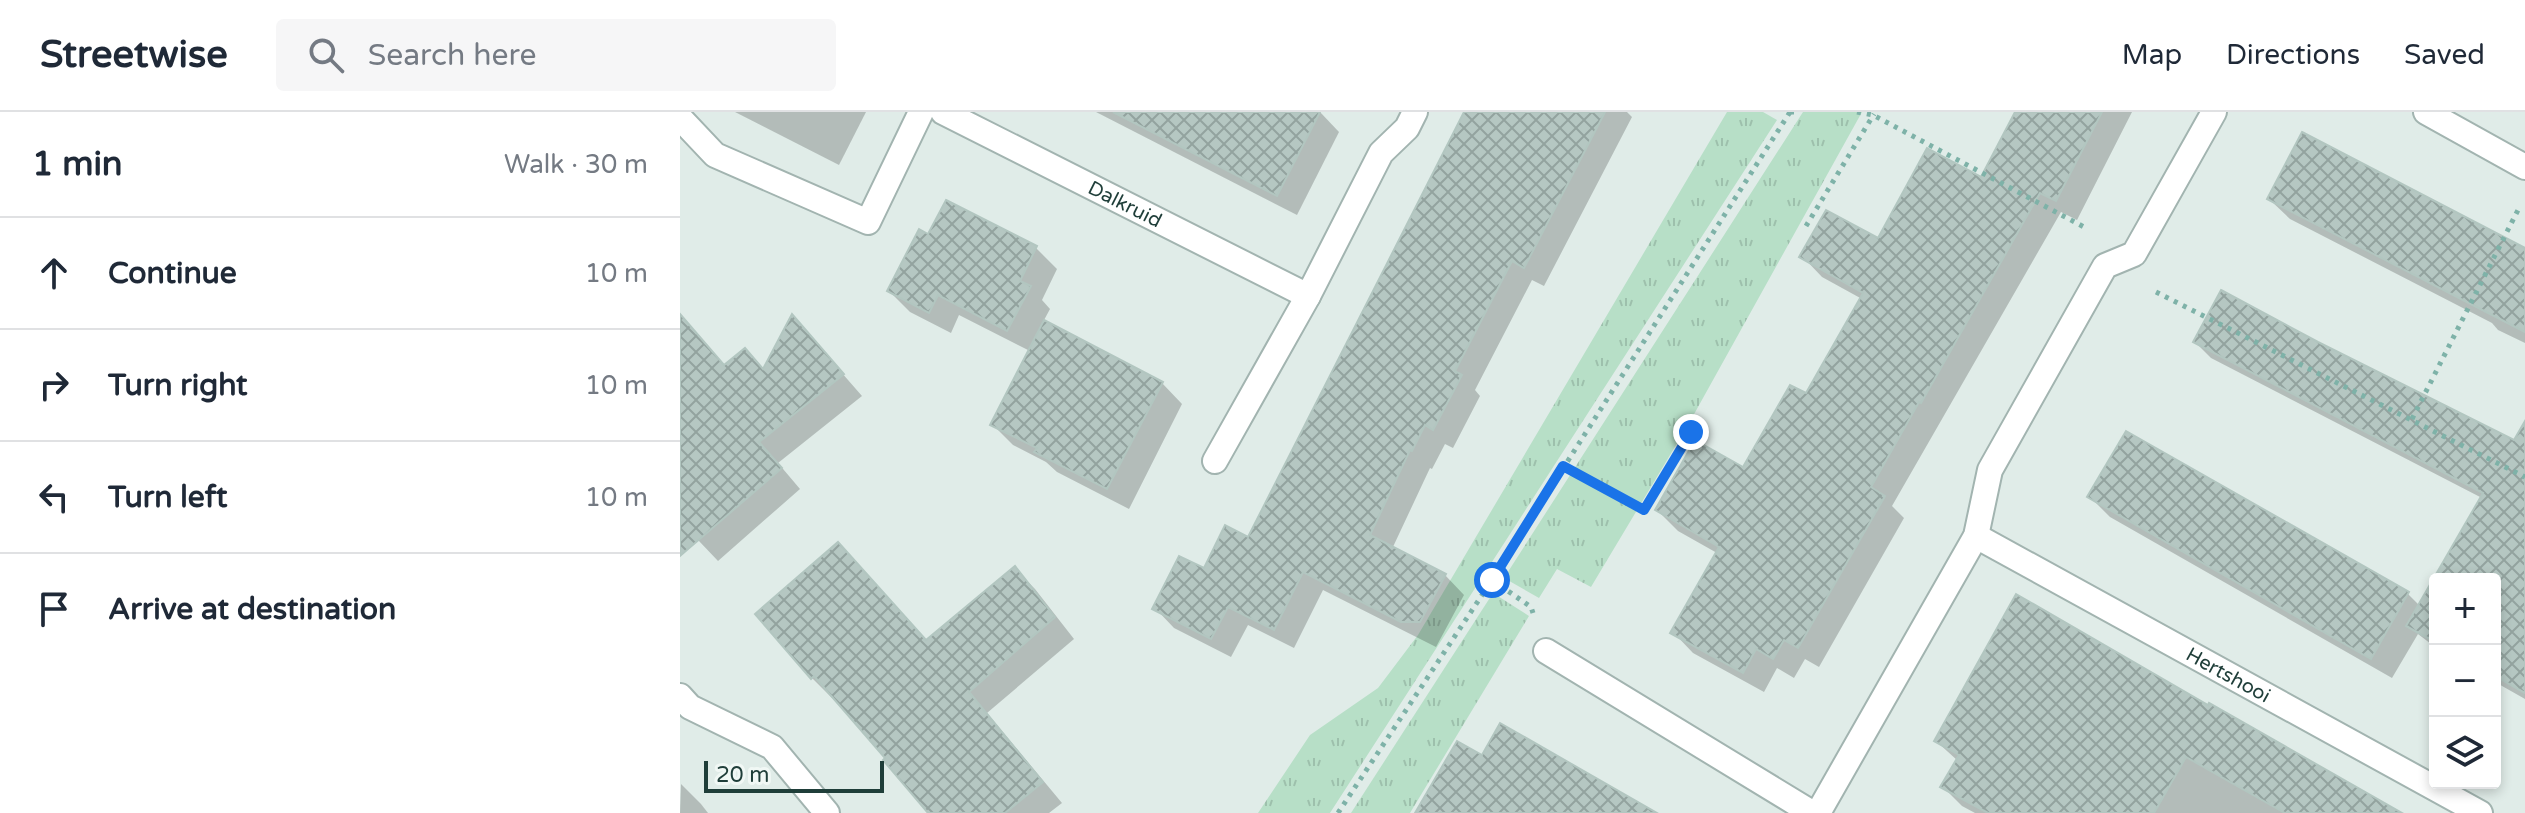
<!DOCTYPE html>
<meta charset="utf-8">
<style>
body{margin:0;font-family:"Varela Round",sans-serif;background:#f6f6f7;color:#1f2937}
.controls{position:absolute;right:24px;bottom:24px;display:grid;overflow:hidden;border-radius:8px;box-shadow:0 4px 12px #0003}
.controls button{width:72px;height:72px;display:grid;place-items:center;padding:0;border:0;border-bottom:2px solid #e0e1e3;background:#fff;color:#1f2937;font:40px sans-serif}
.scale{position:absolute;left:24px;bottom:20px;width:180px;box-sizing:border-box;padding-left:8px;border:4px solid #1f3e39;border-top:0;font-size:22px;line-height:28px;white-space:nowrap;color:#1f3e39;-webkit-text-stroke:6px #f1f8f5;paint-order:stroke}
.stop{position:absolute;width:24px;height:24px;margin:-18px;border:6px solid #1a73e8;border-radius:50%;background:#fff}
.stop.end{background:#1a73e8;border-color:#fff;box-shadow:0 2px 8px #0008}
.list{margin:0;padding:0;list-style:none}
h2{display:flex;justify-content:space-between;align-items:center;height:104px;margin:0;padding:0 32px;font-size:34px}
h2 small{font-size:26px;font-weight:400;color:#747a83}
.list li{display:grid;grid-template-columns:52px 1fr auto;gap:24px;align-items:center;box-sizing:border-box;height:112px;padding:0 32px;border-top:2px solid #e0e1e3}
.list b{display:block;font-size:30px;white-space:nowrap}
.list em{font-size:26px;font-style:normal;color:#747a83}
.icon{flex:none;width:44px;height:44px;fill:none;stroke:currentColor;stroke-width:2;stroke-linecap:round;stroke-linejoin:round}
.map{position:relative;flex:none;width:1845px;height:701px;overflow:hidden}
header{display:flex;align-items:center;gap:48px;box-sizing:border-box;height:112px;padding:0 40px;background:#fff;border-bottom:2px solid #e0e1e3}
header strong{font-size:38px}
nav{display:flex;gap:44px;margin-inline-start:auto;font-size:28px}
.search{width:560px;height:72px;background:#f6f6f7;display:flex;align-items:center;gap:20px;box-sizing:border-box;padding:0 28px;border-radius:8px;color:#747a83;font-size:30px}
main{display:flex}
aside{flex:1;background:#fff}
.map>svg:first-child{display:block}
</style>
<header>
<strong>Streetwise</strong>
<div class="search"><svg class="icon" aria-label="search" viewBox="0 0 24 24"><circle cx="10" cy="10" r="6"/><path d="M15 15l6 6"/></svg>Search here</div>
<nav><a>Map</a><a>Directions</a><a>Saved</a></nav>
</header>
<main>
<aside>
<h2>1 min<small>Walk · 30 m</small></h2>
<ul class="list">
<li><svg class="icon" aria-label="ahead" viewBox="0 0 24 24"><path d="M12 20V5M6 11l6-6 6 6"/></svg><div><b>Continue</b></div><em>10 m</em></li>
<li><svg class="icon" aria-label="right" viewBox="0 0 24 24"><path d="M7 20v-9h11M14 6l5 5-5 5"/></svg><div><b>Turn right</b></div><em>10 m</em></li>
<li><svg class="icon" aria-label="left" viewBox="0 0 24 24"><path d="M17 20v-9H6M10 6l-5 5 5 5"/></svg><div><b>Turn left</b></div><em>10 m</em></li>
<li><svg class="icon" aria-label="arrive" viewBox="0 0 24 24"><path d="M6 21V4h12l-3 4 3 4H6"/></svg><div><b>Arrive at destination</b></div></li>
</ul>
</aside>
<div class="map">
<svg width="1845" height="701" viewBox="0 0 1845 701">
<defs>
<pattern id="grass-tufts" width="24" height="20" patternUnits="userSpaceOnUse" patternTransform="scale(2)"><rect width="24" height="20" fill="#b7dfc7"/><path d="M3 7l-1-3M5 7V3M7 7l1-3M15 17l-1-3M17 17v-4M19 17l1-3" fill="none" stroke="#9dc0ac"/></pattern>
<pattern id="building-cross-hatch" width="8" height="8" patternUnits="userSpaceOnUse" patternTransform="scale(2)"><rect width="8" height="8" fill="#b5c7c2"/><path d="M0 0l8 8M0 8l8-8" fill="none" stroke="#93a39f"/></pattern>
</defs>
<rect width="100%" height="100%" fill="#e0ece8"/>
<g fill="url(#grass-tufts)">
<polygon points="1047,0 1083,0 1097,8 650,701 578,701 630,623 698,576 738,523"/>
<polygon points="1123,0 1182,0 1008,313 911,475 877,457 859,486 824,466"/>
<polygon points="813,481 849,504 730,701 671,701"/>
</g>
<g fill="#0003">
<polygon points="55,0 186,0 159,53"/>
<polygon points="416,0 640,0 659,20 617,103"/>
<polygon points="786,0 947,0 952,5 864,174 852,168 795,278 800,284 773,336 765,332 752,357 750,356 712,437 765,463 784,483 756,535 643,478 614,536 568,513 551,545 494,516 475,496 569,427"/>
<polygon points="1337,0 1452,0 1397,108 1381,100 1212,394 1224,406 1139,555 1125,547 1114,566 1097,556 1084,580 1013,541 993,520 1037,441 998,419 977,398 1064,358 1126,284 1182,187 1142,165 1122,144 1199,129 1302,68"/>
<polygon points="1589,87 1845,137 1845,231 1818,218 1812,211 1610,107"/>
<polygon points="267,91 356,136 377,157 362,188 370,197 363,210 482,271 502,292 449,397 377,360 366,350 333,333 312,312 350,239 279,203 271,221 230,200 209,179 249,125"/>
<polygon points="0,202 46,255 64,238 85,258 113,205 182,284 98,351 120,377 38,449 0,409"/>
<polygon points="1515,230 1637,232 1845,335 1845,587 1815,570 1815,467 1756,467 1802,386 1531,246"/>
<polygon points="1409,384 1728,482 1740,494 1755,468 1755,535 1738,522 1712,566 1430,405"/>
<polygon points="335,457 355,477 394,527 307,601 382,691 369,701 251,701 208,646 154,584 152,586 132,566 77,502 247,529"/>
<polygon points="1337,485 1718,701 1295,701 1282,694 1263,675 1278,649 1256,629"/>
<polygon points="1,672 21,692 28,701 0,701"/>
</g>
<g fill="url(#building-cross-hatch)" stroke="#b2c6c0" stroke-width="2">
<polygon points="433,0 640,0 597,84"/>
<polygon points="784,0 925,0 844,156 832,149 775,259 782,263 753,318 745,313 732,339 730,338 690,423 766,462 740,510 721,510 623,460 594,518 548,495 531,527 472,497 499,444 524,456 545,413 568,425"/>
<polygon points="1335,0 1422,0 1376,89 1360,81 1241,291 1239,290 1191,375 1205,384 1118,536 1104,528 1093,547 1076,537 1063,561 990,521 1039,435 975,398 1015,328 1063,355 1110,273 1126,281 1183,181 1119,145 1146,98 1198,126 1247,36 1301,65"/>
<polygon points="1622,20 1845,136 1845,220 1587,87"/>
<polygon points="266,88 357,134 340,169 351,174 327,219 258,183 249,201 207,179 239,117 248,122"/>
<polygon points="1541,178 1638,230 1834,328 1845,309 1845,581 1815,564 1815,467 1755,467 1755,530 1726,514 1803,381 1513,230"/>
<polygon points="0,202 44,253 65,236 83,257 112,202 164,262 79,330 102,356 0,444"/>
<polygon points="364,208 483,270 427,377 354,340 357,336 310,313"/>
<polygon points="1446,319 1729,480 1691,547 1407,385"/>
<polygon points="158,430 246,528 335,454 375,505 289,580 363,670 325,701 248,701 203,648 205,646 134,564 131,567 75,502"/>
<polygon points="1336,482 1528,593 1529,591 1722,701 1605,701 1506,645 1474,701 1308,701 1260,675 1279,643 1254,629"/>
<polygon points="820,611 977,701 735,701 777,629 802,643"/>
</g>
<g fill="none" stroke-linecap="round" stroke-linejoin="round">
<defs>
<g id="street">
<path id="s1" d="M263,0L628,184"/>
<polyline points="1746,0 1845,55"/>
<polyline points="0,6 35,43 188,110 241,0"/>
<polyline points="535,349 628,184 701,41 727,16 735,0"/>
<path id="s2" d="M1296,424L1800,701"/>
<polyline points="866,539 1132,701"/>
<polyline points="0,584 10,595 92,635 147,701"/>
<polyline points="1138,701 1296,424 1310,358 1425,154 1454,142 1534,0"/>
</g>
</defs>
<use href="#street" stroke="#a2b4b0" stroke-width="28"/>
<g stroke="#7eb2a8" stroke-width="5" stroke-dasharray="4 6" stroke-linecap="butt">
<polyline points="1110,0 1119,0"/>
<polyline points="1177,0 1193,3 1404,115"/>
<polyline points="1126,114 1194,2"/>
<polyline points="1476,180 1845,365"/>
<polyline points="1732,307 1838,98"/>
<polyline points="883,354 964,398 1011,320"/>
<polyline points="812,468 851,495 853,501"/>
<polyline points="658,701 812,468 1110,0"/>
</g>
<use href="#street" stroke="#fff" stroke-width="24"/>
</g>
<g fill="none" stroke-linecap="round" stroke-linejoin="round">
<polyline stroke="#1a73e8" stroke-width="10" points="812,468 883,354 964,398 1011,320"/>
</g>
<g text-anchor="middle" stroke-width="6" stroke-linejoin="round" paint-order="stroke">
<g font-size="20" fill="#1f3e39" stroke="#f1f8f5">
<text dy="7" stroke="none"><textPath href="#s1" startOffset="204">Dalkruid</textPath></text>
<text dy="7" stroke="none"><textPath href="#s2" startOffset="288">Hertshooi</textPath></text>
</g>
</g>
</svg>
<div class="controls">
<button>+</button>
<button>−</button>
<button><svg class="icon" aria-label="layers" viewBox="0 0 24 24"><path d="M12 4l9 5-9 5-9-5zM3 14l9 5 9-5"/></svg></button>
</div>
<div class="scale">20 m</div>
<div class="stop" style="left:812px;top:468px"></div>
<div class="stop end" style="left:1011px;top:320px"></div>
</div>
</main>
